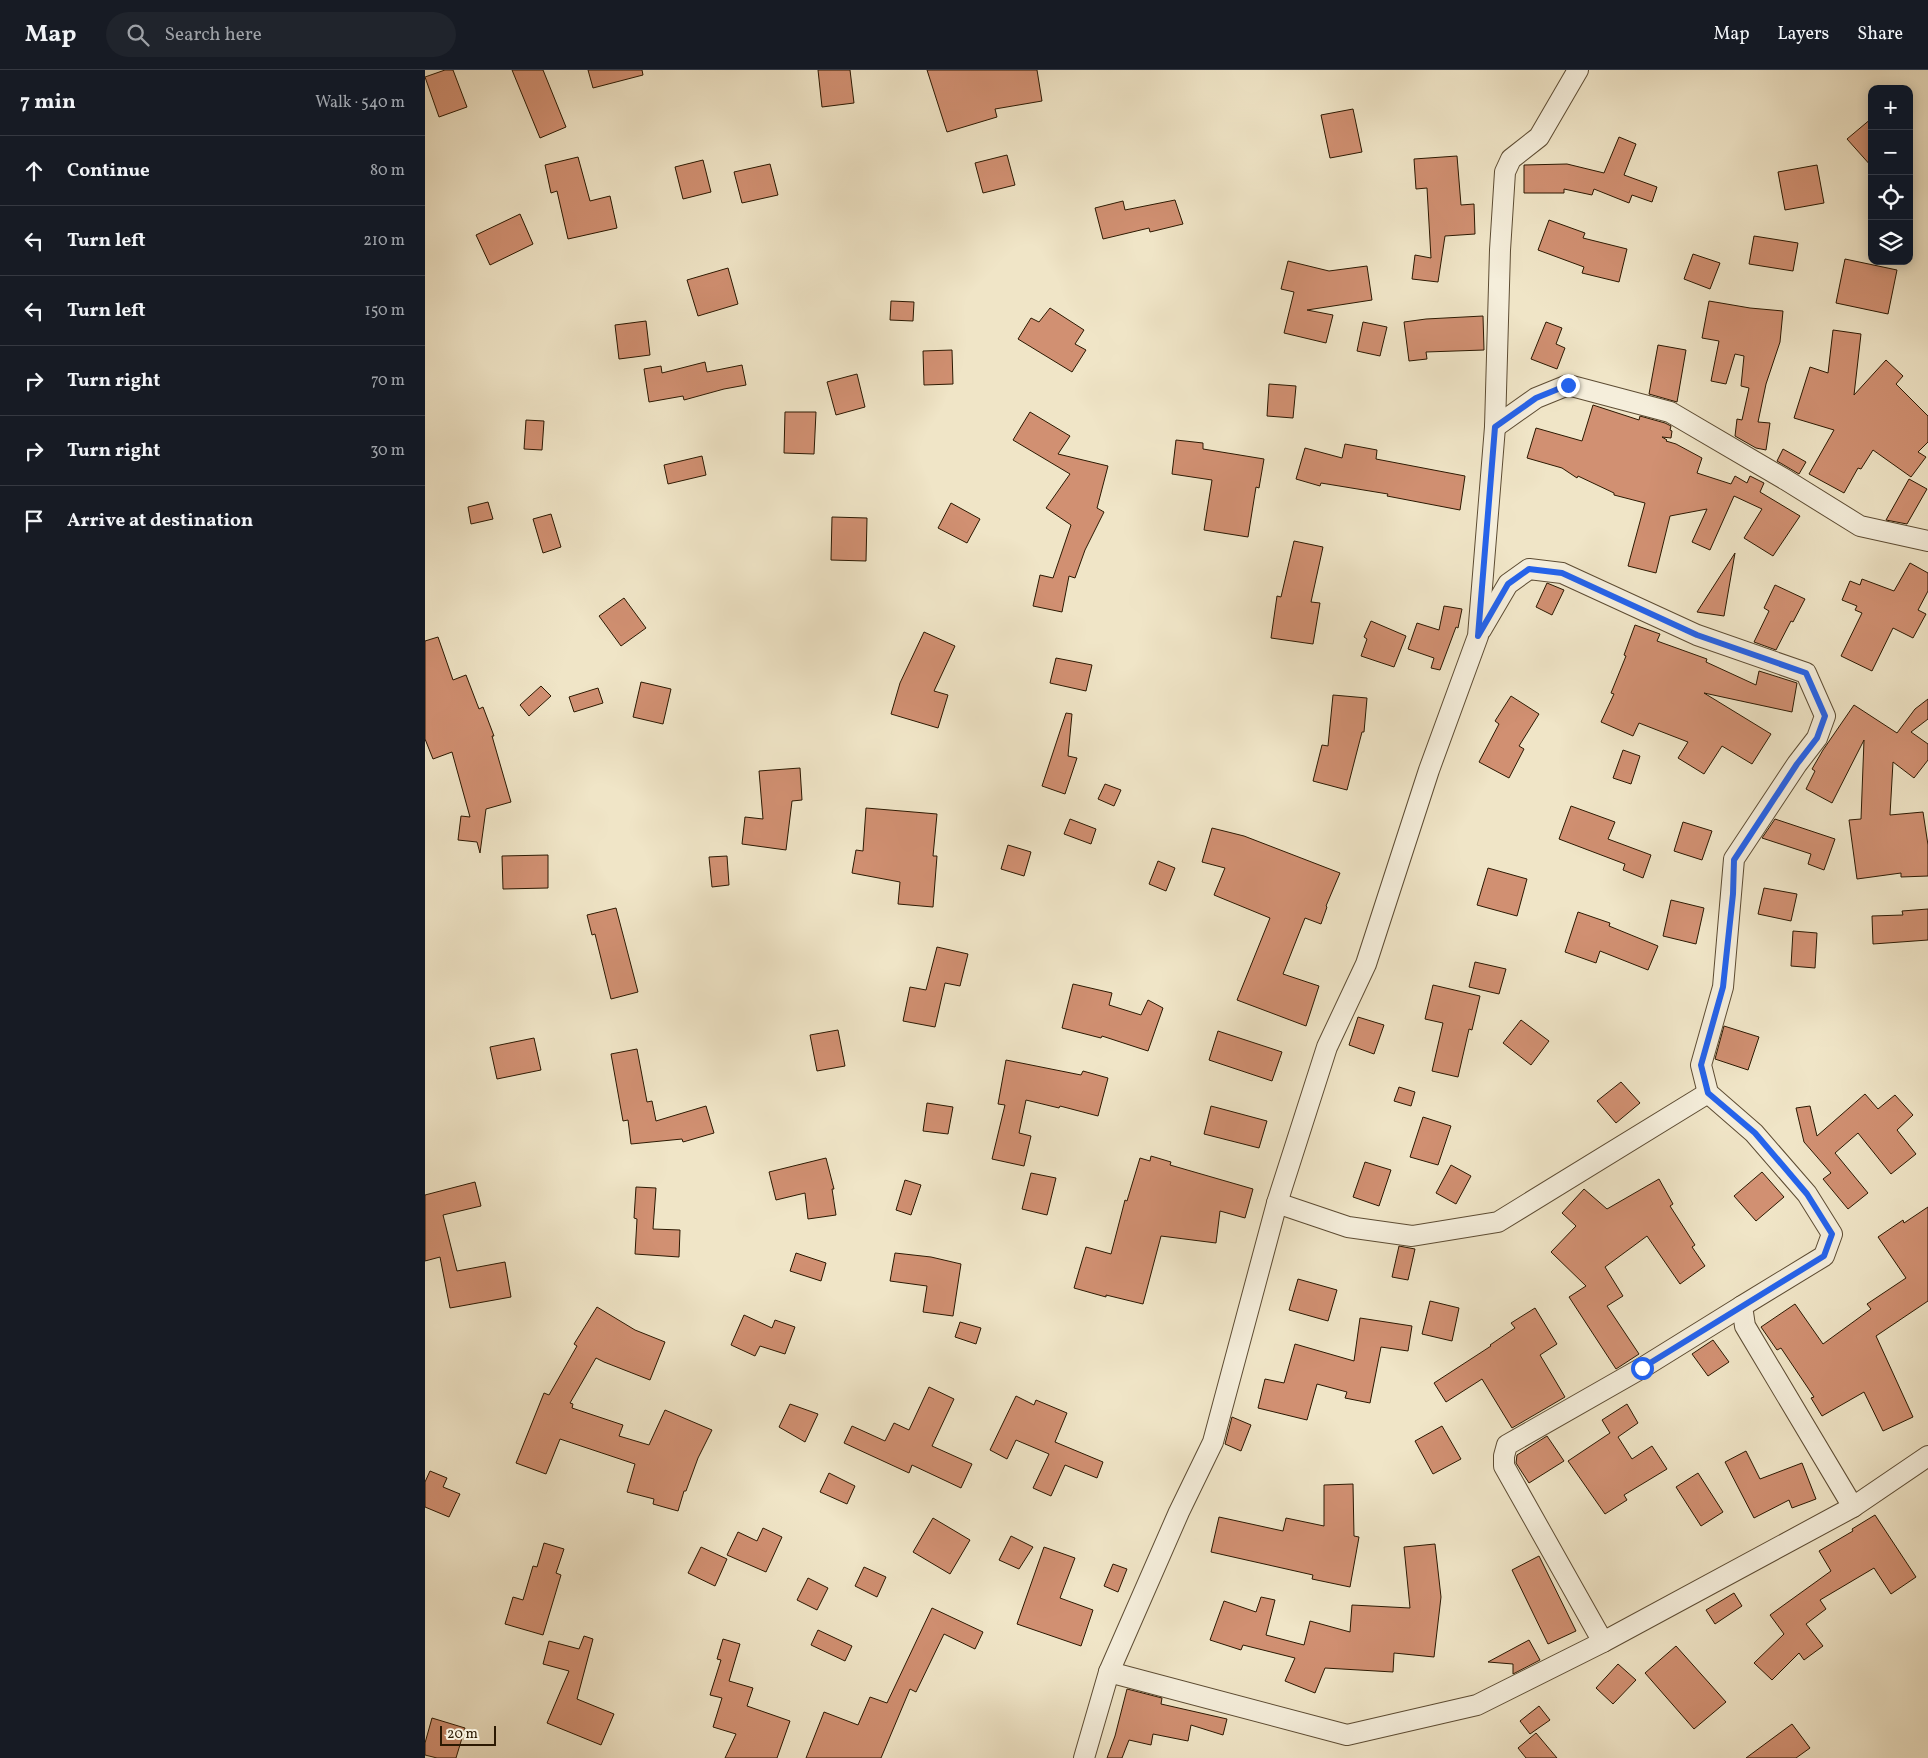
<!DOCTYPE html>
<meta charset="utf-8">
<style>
body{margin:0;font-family:Vollkorn,serif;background:#20242c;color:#f1f3f6}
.controls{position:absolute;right:15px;top:15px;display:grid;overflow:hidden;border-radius:10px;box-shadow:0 2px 12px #0003}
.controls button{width:45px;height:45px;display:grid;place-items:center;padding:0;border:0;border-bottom:1px solid #363941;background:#171b24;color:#f1f3f6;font:25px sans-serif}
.scale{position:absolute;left:15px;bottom:12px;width:56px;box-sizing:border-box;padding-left:5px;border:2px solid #2c1902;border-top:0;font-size:14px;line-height:18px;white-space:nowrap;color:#2c1902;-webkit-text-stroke:4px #f5eedb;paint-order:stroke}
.stop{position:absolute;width:15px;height:15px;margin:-11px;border:4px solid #2563eb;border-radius:50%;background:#fff}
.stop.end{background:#2563eb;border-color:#fff;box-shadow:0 1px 5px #0008}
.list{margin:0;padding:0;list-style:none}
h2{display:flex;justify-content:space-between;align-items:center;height:65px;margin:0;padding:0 20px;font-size:21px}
h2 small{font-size:16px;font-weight:400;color:#9ea1a6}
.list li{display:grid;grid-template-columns:32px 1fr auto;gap:15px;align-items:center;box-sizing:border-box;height:70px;padding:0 20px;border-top:1px solid #363941}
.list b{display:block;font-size:19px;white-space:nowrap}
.list em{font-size:16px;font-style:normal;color:#9ea1a6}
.icon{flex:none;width:28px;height:28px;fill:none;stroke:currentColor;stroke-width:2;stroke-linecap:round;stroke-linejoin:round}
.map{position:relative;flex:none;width:1503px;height:1688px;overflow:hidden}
header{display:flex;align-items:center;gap:30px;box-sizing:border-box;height:70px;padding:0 25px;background:#171b24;border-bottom:1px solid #363941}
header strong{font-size:24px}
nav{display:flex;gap:28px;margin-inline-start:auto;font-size:18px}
.search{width:350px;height:45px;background:#20242c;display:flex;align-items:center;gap:12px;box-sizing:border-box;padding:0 18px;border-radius:28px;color:#9ea1a6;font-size:19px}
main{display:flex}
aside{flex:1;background:#171b24}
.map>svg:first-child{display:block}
</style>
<header>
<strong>Map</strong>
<div class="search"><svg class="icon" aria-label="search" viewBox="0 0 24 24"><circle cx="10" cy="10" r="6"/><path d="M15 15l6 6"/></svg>Search here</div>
<nav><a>Map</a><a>Layers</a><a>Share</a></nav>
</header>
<main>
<aside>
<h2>7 min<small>Walk · 540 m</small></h2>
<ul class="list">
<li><svg class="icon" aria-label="ahead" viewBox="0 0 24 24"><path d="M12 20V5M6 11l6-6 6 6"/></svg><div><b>Continue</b></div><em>80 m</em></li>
<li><svg class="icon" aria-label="left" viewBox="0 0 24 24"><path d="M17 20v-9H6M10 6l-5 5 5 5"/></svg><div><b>Turn left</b></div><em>210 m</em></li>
<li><svg class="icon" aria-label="left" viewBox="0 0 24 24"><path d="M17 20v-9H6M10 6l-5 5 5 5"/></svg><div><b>Turn left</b></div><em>150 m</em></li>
<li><svg class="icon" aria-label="right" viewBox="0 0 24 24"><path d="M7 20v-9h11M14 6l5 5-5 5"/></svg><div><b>Turn right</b></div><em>70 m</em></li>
<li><svg class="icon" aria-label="right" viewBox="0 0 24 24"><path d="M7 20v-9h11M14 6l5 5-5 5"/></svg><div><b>Turn right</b></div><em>30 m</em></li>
<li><svg class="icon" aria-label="arrive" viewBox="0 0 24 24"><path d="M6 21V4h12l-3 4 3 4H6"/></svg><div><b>Arrive at destination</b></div></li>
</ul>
</aside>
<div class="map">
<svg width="1503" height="1688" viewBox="0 0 1503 1688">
<rect width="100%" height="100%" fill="#f0e5c7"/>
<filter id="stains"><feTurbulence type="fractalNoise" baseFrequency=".004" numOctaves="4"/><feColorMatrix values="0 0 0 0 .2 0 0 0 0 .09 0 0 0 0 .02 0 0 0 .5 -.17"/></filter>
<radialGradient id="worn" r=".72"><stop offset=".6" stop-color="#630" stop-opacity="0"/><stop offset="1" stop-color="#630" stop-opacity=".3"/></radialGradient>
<g fill="#d19072" stroke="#2c1902">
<polygon points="20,0 28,0 42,37 14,47 0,7"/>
<polygon points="87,0 118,0 141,57 115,68"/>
<polygon points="163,0 217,0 218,5 168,18"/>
<polygon points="393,0 425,0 429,33 397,37"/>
<polygon points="502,0 612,0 617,31 570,39 572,47 522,62"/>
<polygon points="928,39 937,82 905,88 896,45"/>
<polygon points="1447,48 1447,97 1422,69"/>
<polygon points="1194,67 1211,74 1199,105 1232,117 1227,132 1207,125 1204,133 1169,119 1167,125 1139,119 1139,123 1099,123 1099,95 1142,94 1179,103"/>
<polygon points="582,85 590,115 558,123 550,93"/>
<polygon points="1032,86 1036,135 1049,134 1050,164 1020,166 1013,212 987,209 990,185 1006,188 1002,118 991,119 989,89"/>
<polygon points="153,87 165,131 185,126 192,158 143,169 132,121 126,123 120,95"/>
<polygon points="278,90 286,122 258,129 250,97"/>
<polygon points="345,94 353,125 317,133 309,102"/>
<polygon points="1392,95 1399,133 1360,140 1353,102"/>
<polygon points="750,130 758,154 725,162 724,158 678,169 670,138 698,131 700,140"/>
<polygon points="95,144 108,174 65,195 51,165"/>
<polygon points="1124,150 1160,163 1158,168 1202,179 1194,212 1157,203 1159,197 1113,180"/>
<polygon points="1329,166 1373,173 1368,201 1324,194"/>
<polygon points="1268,184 1295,193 1285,219 1259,209"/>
<polygon points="1420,189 1472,200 1463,244 1411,233"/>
<polygon points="863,191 904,201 942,196 947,230 882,240 908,245 901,273 859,263 869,222 856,219"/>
<polygon points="303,198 313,234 273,246 262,210"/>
<polygon points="466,231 489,232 488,251 465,250"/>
<polygon points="1284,231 1325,238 1358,241 1355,272 1341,314 1333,352 1345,353 1341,380 1331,378 1310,366 1312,349 1317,350 1324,318 1316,316 1319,286 1310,284 1301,314 1286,311 1294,271 1277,268"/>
<polygon points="625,238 659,260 650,274 661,280 647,302 593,269 606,248 614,252"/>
<polygon points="1058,246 1059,280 1001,282 1002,289 984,291 979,252 1001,249"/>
<polygon points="221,251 225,285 194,289 190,255"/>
<polygon points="938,252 962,257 955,286 932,281"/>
<polygon points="1121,252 1137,258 1131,274 1140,278 1132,299 1106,289"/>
<polygon points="1408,260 1436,264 1429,325 1461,290 1478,306 1471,314 1503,346 1503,372 1493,382 1501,387 1486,407 1448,380 1436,399 1433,398 1419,423 1384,404 1409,360 1369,348 1385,297 1403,303"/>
<polygon points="1233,275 1261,280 1252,332 1224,324"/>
<polygon points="527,280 528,314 499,315 498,281"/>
<polygon points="280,292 282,302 317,295 321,315 299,319 259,330 258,326 224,332 219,299 236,296 237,303"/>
<polygon points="432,304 440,337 411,345 402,312"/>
<polygon points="844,314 871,316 868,348 842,346"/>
<polygon points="1168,335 1214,350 1215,346 1240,353 1246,356 1245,360 1247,361 1246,368 1237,367 1242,370 1241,371 1251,374 1277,388 1272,403 1306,414 1310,406 1322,413 1325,406 1339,413 1335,422 1375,446 1348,486 1319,468 1337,439 1309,426 1285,480 1267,472 1282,439 1245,446 1231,503 1203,496 1220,433 1189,425 1189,423 1153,406 1152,408 1137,398 1102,388 1111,358 1157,371"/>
<polygon points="360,342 391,342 389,384 359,383"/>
<polygon points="605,342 645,366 633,384 683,396 672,438 679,442 660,480 650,508 644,506 637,542 608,536 615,505 628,508 646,455 621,438 645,404 588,370"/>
<polygon points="101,350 119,351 117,380 99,379"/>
<polygon points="751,370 778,373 778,379 839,389 834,418 831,417 823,467 779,460 787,410 747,404"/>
<polygon points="920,374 952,380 951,389 1040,406 1035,440 962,426 963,424 896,413 895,416 871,409 880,378 917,388"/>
<polygon points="1358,379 1381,392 1374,404 1352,391"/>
<polygon points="277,386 281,405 243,414 239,395"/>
<polygon points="1484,409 1502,419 1482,454 1461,450"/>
<polygon points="63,432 68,449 46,454 43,437"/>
<polygon points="526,433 555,449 542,473 513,458"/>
<polygon points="126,444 136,477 118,483 108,449"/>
<polygon points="407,447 442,448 441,491 406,490"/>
<polygon points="869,471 898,477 886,532 895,533 888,574 846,568 852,526 856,527"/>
<polygon points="1310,483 1299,546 1272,542"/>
<polygon points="1485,493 1503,503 1503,521 1493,540 1501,544 1488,568 1468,558 1447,601 1416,586 1437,543 1430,540 1432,536 1417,530 1425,511 1435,515 1437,509 1469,521"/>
<polygon points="1122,513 1139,520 1127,545 1111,537"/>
<polygon points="1350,515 1380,529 1368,552 1366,551 1351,580 1329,572 1344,541 1339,538"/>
<polygon points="199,528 221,558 196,576 174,546"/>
<polygon points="1019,536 1037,539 1033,558 1031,557 1015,600 1006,598 1009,588 983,579 992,553 1014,560"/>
<polygon points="946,551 981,566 969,597 936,586 942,569 939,567"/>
<polygon points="1210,555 1235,564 1232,571 1282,589 1281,592 1331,615 1334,601 1372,613 1367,642 1279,623 1346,664 1327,694 1297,676 1279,704 1253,688 1263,672 1214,653 1208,666 1176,652 1189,624 1186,623 1201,586 1199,585"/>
<polygon points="499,562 530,576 509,621 523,625 513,658 466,644 475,613"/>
<polygon points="13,567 28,610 41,605 54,639 58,637 69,666 67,666 86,732 61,739 55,783 52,772 33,770 36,746 45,747 27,682 8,689 0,669 0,571"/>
<polygon points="631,588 667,595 661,621 625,613"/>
<polygon points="216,612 246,619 238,654 208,647"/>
<polygon points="116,616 126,626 104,646 95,635"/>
<polygon points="173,618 178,633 149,642 144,627"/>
<polygon points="908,625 942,628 939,662 937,662 922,720 888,711 897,675 903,676"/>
<polygon points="1086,626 1114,644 1094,676 1099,679 1084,708 1054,692 1074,654 1070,651"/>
<polygon points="1503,629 1503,649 1486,662 1503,674 1503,690 1489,708 1468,692 1465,745 1498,742 1503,775 1503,806 1476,807 1476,803 1432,809 1424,750 1436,749 1439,670 1407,733 1381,719 1390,701 1387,699 1398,680 1429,635 1472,663 1490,639"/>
<polygon points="641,643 647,644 643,686 652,688 640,724 617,716"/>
<polygon points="1198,680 1215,686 1206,714 1188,708"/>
<polygon points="375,698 377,730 367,731 361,780 317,774 320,747 338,749 334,701"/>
<polygon points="680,714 696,720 689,736 673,729"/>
<polygon points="1146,736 1190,752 1183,769 1226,785 1218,808 1198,800 1200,794 1134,769"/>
<polygon points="441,738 512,744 508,786 512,786 508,837 473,834 475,812 427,803 431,780 438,781"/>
<polygon points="645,749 671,759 666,774 639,764"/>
<polygon points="1350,749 1410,769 1399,800 1383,794 1386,784 1337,768"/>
<polygon points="1258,752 1287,761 1277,790 1249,781"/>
<polygon points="787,758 819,766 915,803 901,836 902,837 896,854 880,848 858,904 894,916 881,956 812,930 845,848 789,825 800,798 777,792"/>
<polygon points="583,775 606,782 599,806 576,799"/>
<polygon points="123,785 123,818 78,819 77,786"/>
<polygon points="302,786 304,815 287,817 284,787"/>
<polygon points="733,791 750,798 741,821 724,814"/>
<polygon points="1063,798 1102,809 1092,846 1052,835"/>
<polygon points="1339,818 1372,824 1366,851 1333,844"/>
<polygon points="1246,830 1279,838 1271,874 1238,866"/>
<polygon points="191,838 213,922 186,929 170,864 167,865 162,845"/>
<polygon points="1503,839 1503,870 1448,874 1447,846 1478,845 1477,841"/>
<polygon points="1153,842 1185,853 1184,856 1233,876 1223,900 1175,881 1171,893 1140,882"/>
<polygon points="1368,861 1392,863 1390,898 1366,896"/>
<polygon points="512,877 543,884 535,916 520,913 510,957 478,951 485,917 501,920"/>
<polygon points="1050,892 1081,899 1074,924 1044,917"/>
<polygon points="648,914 687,923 684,935 716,945 723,930 738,938 723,981 677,966 676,968 637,958"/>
<polygon points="1008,915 1055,926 1047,960 1044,959 1033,1007 1007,1001 1018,953 1000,949"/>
<polygon points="933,947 959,955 949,984 924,975"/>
<polygon points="1096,950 1124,971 1106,995 1078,973"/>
<polygon points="1299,956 1334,967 1323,1000 1290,989"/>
<polygon points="413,960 420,996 392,1001 385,965"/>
<polygon points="793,961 857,982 847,1011 784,990"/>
<polygon points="109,968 116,1000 72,1009 65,977"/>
<polygon points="212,979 222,1032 227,1031 231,1051 281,1036 289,1063 258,1072 257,1069 206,1074 203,1050 198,1051 186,984"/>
<polygon points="581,990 656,1005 658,1001 683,1008 673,1046 635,1036 634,1038 601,1030 594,1063 606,1066 599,1096 567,1089 580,1035 573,1034"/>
<polygon points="1196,1012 1215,1033 1191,1053 1172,1031"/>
<polygon points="974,1017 990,1022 986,1036 969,1031"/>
<polygon points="1440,1024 1453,1039 1470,1025 1488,1045 1472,1060 1491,1084 1466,1104 1433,1063 1410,1083 1443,1123 1423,1139 1398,1109 1406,1103 1379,1072 1371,1038 1385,1036 1392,1066"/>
<polygon points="502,1033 528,1037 523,1064 498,1061"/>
<polygon points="786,1036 842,1051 834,1078 779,1064"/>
<polygon points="998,1047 1026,1056 1013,1095 985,1087"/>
<polygon points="726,1086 746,1092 745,1095 828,1119 820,1148 795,1141 791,1173 736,1166 718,1234 681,1225 681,1227 649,1218 661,1177 686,1184 700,1130 702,1131 715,1088 725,1091"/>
<polygon points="401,1088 409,1119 407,1119 411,1145 383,1149 380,1123 351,1130 344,1102"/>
<polygon points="940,1092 966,1100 954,1136 928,1127"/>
<polygon points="1026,1095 1046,1106 1031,1134 1011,1123"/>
<polygon points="1337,1102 1359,1127 1331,1151 1309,1126"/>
<polygon points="606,1103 631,1108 622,1145 597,1139"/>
<polygon points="1234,1109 1248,1134 1245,1136 1270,1175 1267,1177 1280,1196 1255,1214 1222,1166 1180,1197 1198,1226 1182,1236 1214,1284 1191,1299 1144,1227 1161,1216 1126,1182 1151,1156 1137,1143 1159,1119 1182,1139"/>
<polygon points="480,1110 496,1115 486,1145 471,1140"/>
<polygon points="50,1112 56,1136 18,1145 32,1201 80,1192 86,1227 25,1238 15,1187 0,1191 0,1125"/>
<polygon points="211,1117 231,1118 228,1159 255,1160 254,1187 210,1184 212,1149 209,1148"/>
<polygon points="1503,1137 1503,1231 1451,1266 1488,1347 1458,1361 1439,1322 1397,1346 1386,1328 1389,1327 1356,1278 1352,1280 1336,1257 1370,1234 1398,1274 1446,1239 1442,1234 1481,1208 1453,1167 1478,1150 1479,1153"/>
<polygon points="974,1176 990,1179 983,1210 967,1207"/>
<polygon points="371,1183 401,1193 396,1211 365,1201"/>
<polygon points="470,1183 506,1187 536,1194 528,1246 498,1242 502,1216 465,1211"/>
<polygon points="873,1209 912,1220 903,1251 864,1240"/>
<polygon points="1005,1231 1034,1238 1027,1271 997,1264"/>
<polygon points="172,1237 210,1260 240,1272 225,1310 179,1292 171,1288 145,1333 148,1334 147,1338 198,1355 194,1366 224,1375 240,1340 287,1360 273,1388 261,1421 259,1421 253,1441 228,1434 229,1429 202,1422 210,1394 135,1369 121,1404 91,1393 119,1323 124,1325 152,1276 149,1274"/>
<polygon points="1110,1238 1132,1274 1115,1285 1140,1327 1087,1358 1057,1309 1021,1332 1009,1313 1066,1276 1065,1275 1090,1258 1086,1253"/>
<polygon points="319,1245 347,1258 350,1250 370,1257 360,1284 335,1276 330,1286 306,1275"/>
<polygon points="935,1248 987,1256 983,1281 956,1277 945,1333 920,1328 922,1322 892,1314 882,1350 833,1338 840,1309 859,1313 870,1274 929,1291"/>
<polygon points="535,1252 556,1258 551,1274 530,1267"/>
<polygon points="1288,1270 1304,1292 1283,1306 1267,1284"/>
<polygon points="504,1317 529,1329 507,1376 547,1394 536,1418 487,1395 484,1403 419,1373 427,1356 460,1371 469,1353 484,1360"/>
<polygon points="591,1326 609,1335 611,1330 642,1343 630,1372 678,1392 672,1408 640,1395 626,1426 608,1418 624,1384 591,1370 582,1389 565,1380"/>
<polygon points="365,1334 393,1344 380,1372 354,1357"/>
<polygon points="1202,1334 1213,1353 1193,1367 1207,1389 1227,1376 1242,1399 1199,1425 1202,1430 1180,1444 1143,1391 1185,1363 1177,1350"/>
<polygon points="807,1347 826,1355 816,1381 800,1374"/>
<polygon points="1017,1356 1036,1389 1008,1404 990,1371"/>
<polygon points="1122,1366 1139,1391 1104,1413 1091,1393 1092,1385"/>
<polygon points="1321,1381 1335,1409 1377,1393 1391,1429 1367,1438 1364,1430 1329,1448 1300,1392"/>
<polygon points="5,1401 22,1408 18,1417 35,1424 24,1447 0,1437 0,1412"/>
<polygon points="404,1403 430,1416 422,1434 395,1422"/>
<polygon points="1273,1403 1298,1442 1276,1456 1251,1417"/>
<polygon points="928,1414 929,1466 934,1467 925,1517 887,1509 888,1505 786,1482 794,1447 858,1461 861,1448 899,1456 899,1415"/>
<polygon points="1450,1445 1491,1507 1466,1524 1449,1498 1395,1530 1401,1539 1381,1554 1398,1576 1379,1590 1374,1583 1347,1610 1329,1593 1359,1564 1345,1545 1406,1501 1394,1481 1428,1461 1427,1459"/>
<polygon points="508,1448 545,1470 525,1504 488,1482"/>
<polygon points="338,1458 357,1467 341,1502 302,1485 313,1462 332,1471"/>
<polygon points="586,1466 608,1477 594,1499 574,1490"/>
<polygon points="119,1473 139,1479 131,1503 136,1505 118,1565 80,1554 88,1527 98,1530 108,1496 112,1497"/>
<polygon points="1010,1474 1016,1527 1009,1587 969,1583 968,1602 900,1598 890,1623 860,1611 870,1588 818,1575 816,1580 785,1570 799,1531 831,1542 836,1527 850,1530 841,1565 879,1575 885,1551 925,1562 927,1535 985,1538 979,1477"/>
<polygon points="276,1477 302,1489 290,1516 263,1503"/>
<polygon points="619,1477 650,1488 635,1528 668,1540 656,1576 592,1554"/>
<polygon points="1114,1486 1151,1561 1123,1574 1087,1500"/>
<polygon points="688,1494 702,1499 693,1522 679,1516"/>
<polygon points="439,1497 461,1507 452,1527 430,1516"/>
<polygon points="383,1508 403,1518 392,1540 372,1530"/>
<polygon points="1309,1523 1317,1536 1290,1554 1281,1540"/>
<polygon points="507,1538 558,1562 550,1579 519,1564 491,1622 485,1619 456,1688 381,1688 399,1642 433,1655 445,1627 462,1633"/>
<polygon points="393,1560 427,1576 420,1591 386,1575"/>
<polygon points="159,1566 168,1569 152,1629 189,1644 176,1675 122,1653 144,1601 118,1594 124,1571 154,1579"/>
<polygon points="298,1569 315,1574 304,1611 328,1618 322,1636 365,1651 352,1688 300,1688 311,1664 288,1657 297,1628 285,1625 296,1590 292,1589"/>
<polygon points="1104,1570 1115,1590 1088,1604 1088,1594 1063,1592"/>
<polygon points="1251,1576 1301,1632 1269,1659 1220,1603"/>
<polygon points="1193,1594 1211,1610 1188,1634 1171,1618"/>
<polygon points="702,1619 737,1628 736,1634 802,1649 798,1665 766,1655 763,1671 728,1664 726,1675 704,1670 697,1688 682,1688 690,1666"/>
<polygon points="1114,1636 1125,1650 1105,1664 1095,1651"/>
<polygon points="7,1648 40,1658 31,1688 12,1688 0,1685 0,1673"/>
<polygon points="1367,1654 1385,1678 1371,1688 1321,1688"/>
<polygon points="1111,1663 1132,1688 1101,1688 1093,1678"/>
</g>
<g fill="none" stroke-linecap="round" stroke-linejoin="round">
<defs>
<g id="street">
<polyline points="1070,357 1111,328 1143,315 1245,342 1361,410 1435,456 1503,471"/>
<polyline points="1056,560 1083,514 1104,499 1137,503 1272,565 1381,603 1400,646 1392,668 1372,694 1309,789 1298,917 1276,995 1283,1023 1329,1063 1382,1124 1407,1164 1399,1186 1317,1236 1320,1256 1428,1437"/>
<polyline points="852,1133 923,1157 987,1166 1073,1152 1283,1023"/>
<polyline points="1178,1572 1079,1396 1079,1386 1082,1375 1217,1298 1317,1236"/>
<polyline points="684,1602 922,1665 1052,1635 1178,1572 1428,1437 1503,1386"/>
<polyline points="659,1688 684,1602 754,1442 788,1372 852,1133 902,977 941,894 1004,700 1053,566 1070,357 1075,180 1080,102 1086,89 1114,67 1153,0"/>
</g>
</defs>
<use href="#street" stroke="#5d4c33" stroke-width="22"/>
<use href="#street" stroke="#f5eedb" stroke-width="20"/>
</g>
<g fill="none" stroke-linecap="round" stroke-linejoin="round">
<polyline stroke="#2563eb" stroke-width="6" points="1143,315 1111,328 1070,357 1053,566 1083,514 1104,499 1137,503 1272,565 1381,603 1400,646 1392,668 1372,694 1309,790 1308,824 1298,917 1276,995 1283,1023 1330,1063 1382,1124 1407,1164 1399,1186 1217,1298"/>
</g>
<rect width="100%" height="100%" filter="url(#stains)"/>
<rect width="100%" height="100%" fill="url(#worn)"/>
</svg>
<div class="controls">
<button>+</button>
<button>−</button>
<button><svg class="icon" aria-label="locate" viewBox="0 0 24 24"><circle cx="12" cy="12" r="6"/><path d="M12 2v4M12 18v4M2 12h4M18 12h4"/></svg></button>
<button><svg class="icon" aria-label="layers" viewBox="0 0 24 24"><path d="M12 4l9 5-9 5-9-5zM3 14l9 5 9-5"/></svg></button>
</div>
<div class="scale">20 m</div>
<div class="stop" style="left:1217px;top:1298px"></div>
<div class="stop end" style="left:1143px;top:315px"></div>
</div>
</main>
